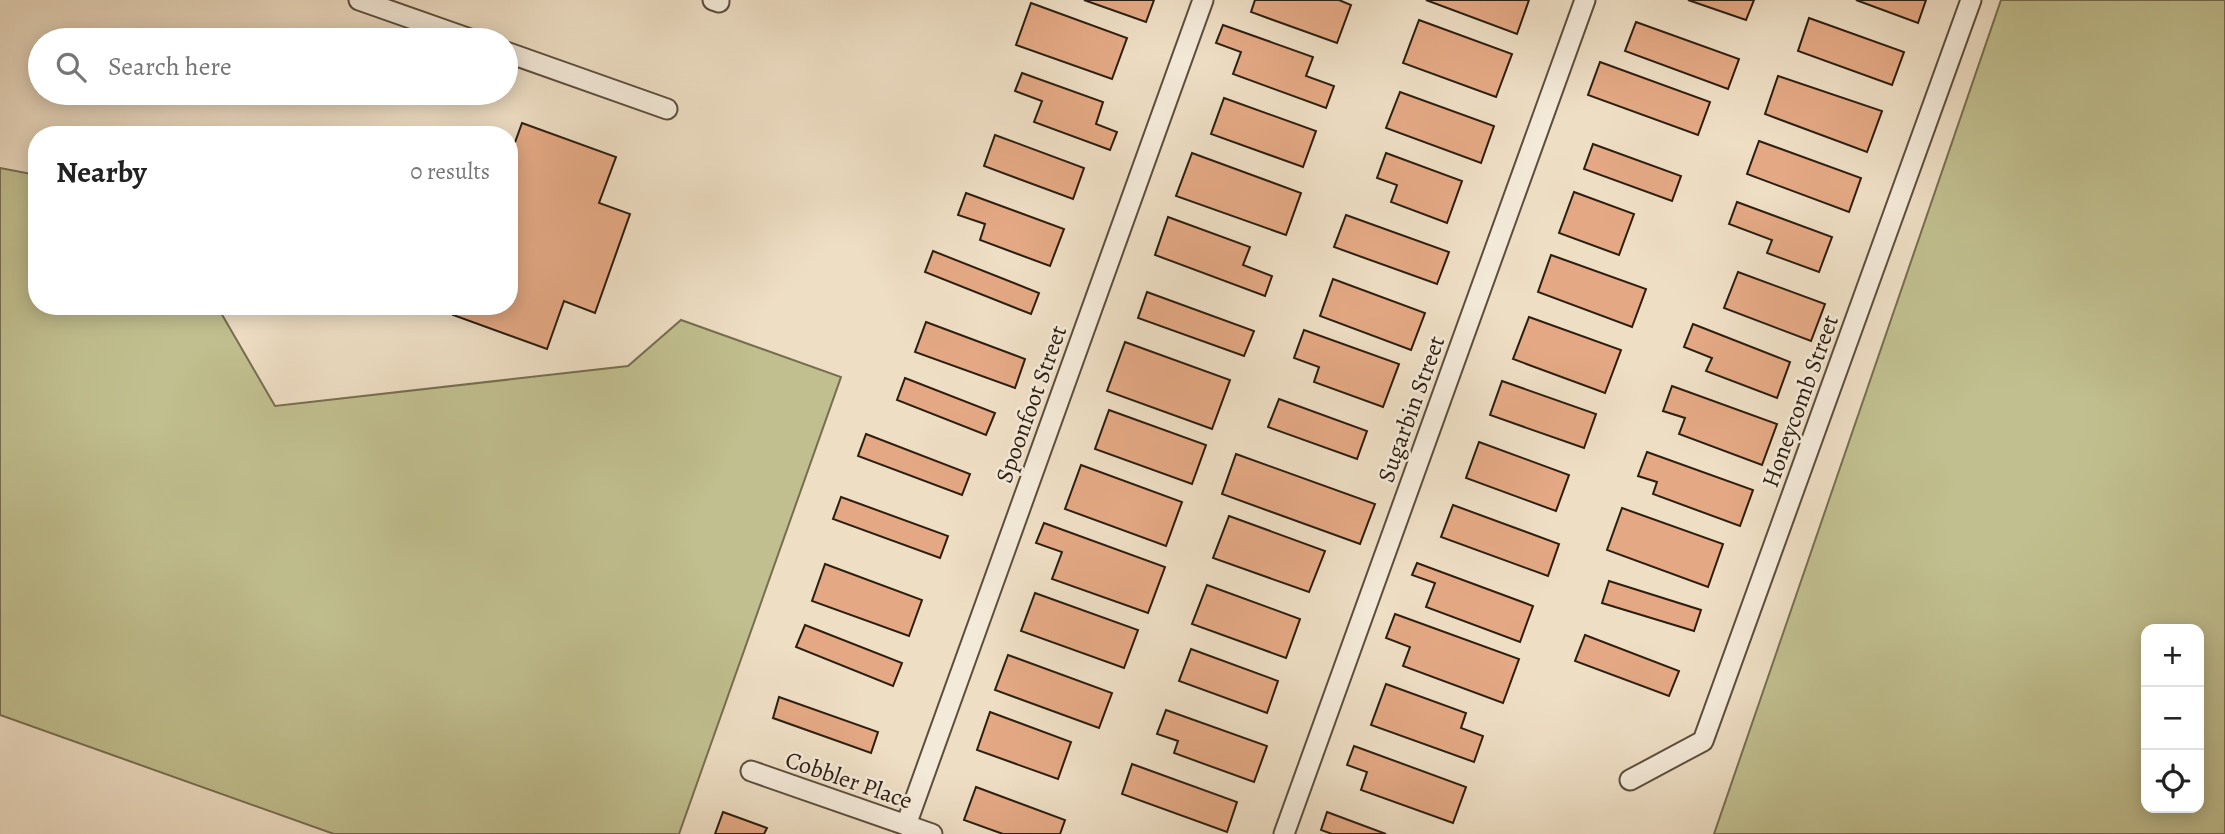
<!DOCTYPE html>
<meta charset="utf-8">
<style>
body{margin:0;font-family:Alegreya,serif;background:#f2f2f2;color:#222}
.controls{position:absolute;right:21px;bottom:21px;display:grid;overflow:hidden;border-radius:14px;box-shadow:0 4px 18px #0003}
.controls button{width:63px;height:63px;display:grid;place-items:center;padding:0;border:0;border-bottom:2px solid #e0e0e0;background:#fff;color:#222;font:35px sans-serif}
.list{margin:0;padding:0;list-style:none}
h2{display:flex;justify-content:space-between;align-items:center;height:91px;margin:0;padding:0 28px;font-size:30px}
h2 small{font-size:23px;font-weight:400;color:#767676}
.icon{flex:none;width:38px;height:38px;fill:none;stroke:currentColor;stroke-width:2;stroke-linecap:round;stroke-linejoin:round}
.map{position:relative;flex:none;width:2225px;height:834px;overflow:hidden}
.search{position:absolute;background:#fff;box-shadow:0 4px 18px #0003;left:28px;top:28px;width:490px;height:77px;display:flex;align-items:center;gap:18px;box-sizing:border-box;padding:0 24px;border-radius:38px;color:#767676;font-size:26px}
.panel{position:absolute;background:#fff;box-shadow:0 4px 18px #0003;left:28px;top:126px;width:490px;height:189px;border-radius:28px}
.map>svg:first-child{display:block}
</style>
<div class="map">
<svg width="2225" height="834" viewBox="0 0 2225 834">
<rect width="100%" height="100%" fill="#eedec4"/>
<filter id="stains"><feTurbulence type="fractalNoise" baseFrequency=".00286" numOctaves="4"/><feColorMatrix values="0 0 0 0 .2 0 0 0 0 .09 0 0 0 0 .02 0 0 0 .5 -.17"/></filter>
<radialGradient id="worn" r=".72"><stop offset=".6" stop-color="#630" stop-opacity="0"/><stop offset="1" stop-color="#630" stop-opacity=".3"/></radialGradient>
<g fill="#c1bf8f" stroke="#766e50" stroke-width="2" fill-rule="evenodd">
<path d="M2001,0H2225V834H1714ZM2146,629H2199V808H2146Z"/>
<polygon points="0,168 37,175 37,306 217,306 275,406 628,366 681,320 841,377 679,834 334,834 0,715"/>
</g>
<g fill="#e4a984" stroke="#2c1e10" stroke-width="2">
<polygon points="1084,0 1154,0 1146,22"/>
<polygon points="1255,0 1339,0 1351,5 1337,43 1251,12"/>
<polygon points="1426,0 1529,0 1517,34"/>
<polygon points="1688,0 1754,0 1746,20"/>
<polygon points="1856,0 1926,0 1918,23"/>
<polygon points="1031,3 1127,38 1112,79 1016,45"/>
<polygon points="1809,18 1904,52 1892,85 1798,51"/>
<polygon points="1419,20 1512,54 1496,97 1403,63"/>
<polygon points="1636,22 1739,59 1728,89 1625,51"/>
<polygon points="1223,25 1313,57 1306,76 1334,86 1326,108 1233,74 1241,52 1216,43"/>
<polygon points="1600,62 1710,102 1698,135 1588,95"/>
<polygon points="1022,73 1103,102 1096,124 1117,132 1110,150 1034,122 1042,101 1015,91"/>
<polygon points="1778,76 1882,111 1867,152 1765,114"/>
<polygon points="1400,92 1494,126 1481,163 1386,128"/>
<polygon points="1224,98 1316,131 1303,167 1211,134"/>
<polygon points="522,123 616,157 599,203 630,214 595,313 564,301 547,349 453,315 456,306 509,306 509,159"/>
<polygon points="995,135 1084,168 1073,199 984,166"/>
<polygon points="1759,141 1861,178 1849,212 1747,174"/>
<polygon points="1593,144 1681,176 1672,201 1584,169"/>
<polygon points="1192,153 1301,193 1286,235 1176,196"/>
<polygon points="1386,153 1462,181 1447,223 1391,202 1397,185 1377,178"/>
<polygon points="1574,192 1634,214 1619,255 1559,233"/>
<polygon points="966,193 1064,229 1050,266 980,240 985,224 958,215"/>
<polygon points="1737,202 1832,237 1819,272 1767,253 1772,240 1729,224"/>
<polygon points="1346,215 1449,252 1437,284 1334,247"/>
<polygon points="1168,217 1250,247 1243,265 1272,276 1265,296 1155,255"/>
<polygon points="933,251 1039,293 1031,314 925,272"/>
<polygon points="1551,255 1646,289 1632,327 1538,292"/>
<polygon points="1738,272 1825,304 1811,341 1724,308"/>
<polygon points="1333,279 1425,313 1411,350 1320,316"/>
<polygon points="1147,292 1254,331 1244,356 1138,318"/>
<polygon points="1529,317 1621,350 1605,393 1513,359"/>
<polygon points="926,322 1025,359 1015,388 915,352"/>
<polygon points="1693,324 1790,362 1777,398 1706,371 1712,358 1684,347"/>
<polygon points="1304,330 1399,364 1383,407 1314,382 1319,367 1294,358"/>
<polygon points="1125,342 1230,380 1212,429 1107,391"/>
<polygon points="905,378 995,413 986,435 897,400"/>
<polygon points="1502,381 1596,414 1584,448 1490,415"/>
<polygon points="1672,386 1777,424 1762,465 1679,434 1685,418 1663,411"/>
<polygon points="1279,399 1367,431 1357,459 1268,427"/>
<polygon points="1109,410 1206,445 1192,484 1095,449"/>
<polygon points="866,434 970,474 962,495 858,456"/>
<polygon points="1479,442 1569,475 1556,511 1466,478"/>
<polygon points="1647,452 1753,490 1740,526 1653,494 1657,482 1638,476"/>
<polygon points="1236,454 1375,504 1360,544 1222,494"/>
<polygon points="1081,465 1182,502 1166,546 1065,509"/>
<polygon points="841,497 948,536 940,558 833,519"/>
<polygon points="1453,505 1559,544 1548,576 1441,537"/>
<polygon points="1622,508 1723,544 1708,587 1607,550"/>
<polygon points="1229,516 1325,551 1309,592 1213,558"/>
<polygon points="1044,523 1165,567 1148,613 1052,579 1062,552 1036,543"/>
<polygon points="1417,563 1533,606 1520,642 1426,607 1435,583 1412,575"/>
<polygon points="825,564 922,600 909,636 812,601"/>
<polygon points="1609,581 1701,610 1694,631 1602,603"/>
<polygon points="1207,585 1300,619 1286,658 1192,624"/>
<polygon points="1035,593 1138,630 1124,668 1021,631"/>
<polygon points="1395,614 1519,659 1503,703 1403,666 1410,647 1386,638"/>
<polygon points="805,625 902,663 893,686 796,647"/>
<polygon points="1585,635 1679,671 1669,696 1575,661"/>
<polygon points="1191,649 1278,681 1267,713 1179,681"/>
<polygon points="1008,655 1112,693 1099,728 995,690"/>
<polygon points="1386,684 1466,713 1461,728 1483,736 1474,762 1371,725"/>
<polygon points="779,697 878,732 871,753 773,718"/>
<polygon points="1166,710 1267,746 1254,782 1174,753 1178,741 1157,734"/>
<polygon points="990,712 1071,742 1058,779 977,750"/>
<polygon points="1354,746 1466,787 1453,823 1361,790 1367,772 1347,765"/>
<polygon points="1132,764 1237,802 1227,832 1122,794"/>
<polygon points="976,787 1065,820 1060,834 1003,834 964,820"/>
<polygon points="723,812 767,828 764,834 715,834"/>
<polygon points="1327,812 1386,834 1332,834 1321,830"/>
</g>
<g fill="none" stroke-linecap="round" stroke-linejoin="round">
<defs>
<g id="service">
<polyline points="359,0 473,40"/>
<polyline points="713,0 719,2 719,0"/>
<polyline points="506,52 667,109"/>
<polyline points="751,771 932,834"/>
<polyline points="1630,780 1703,741 1971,0"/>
<polyline points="906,825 1203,0"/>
<polyline points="1284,834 1585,0"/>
</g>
</defs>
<use href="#service" stroke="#5c4e3d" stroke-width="23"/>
<use href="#service" stroke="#f4ead9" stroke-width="19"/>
</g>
<g text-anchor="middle" stroke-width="5" stroke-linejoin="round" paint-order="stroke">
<g font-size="24" fill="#2c1e10" stroke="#f4ead9">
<text transform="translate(1800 401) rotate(-70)" y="8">Honeycomb Street</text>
<text transform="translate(1031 404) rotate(-70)" y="8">Spoonfoot Street</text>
<text transform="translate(1411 409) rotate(-70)" y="8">Sugarbin Street</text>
<text transform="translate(849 780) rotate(19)" y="8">Cobbler Place</text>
</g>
</g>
<rect width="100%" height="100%" filter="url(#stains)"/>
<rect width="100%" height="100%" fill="url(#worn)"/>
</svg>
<div class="controls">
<button>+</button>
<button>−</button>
<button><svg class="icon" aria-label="locate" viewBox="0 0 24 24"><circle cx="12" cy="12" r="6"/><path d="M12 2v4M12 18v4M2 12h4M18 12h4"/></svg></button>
</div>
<div class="search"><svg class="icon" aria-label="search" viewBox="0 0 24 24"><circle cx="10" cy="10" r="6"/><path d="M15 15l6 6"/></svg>Search here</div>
<section class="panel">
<h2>Nearby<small>0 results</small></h2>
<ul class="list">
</ul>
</section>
</div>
